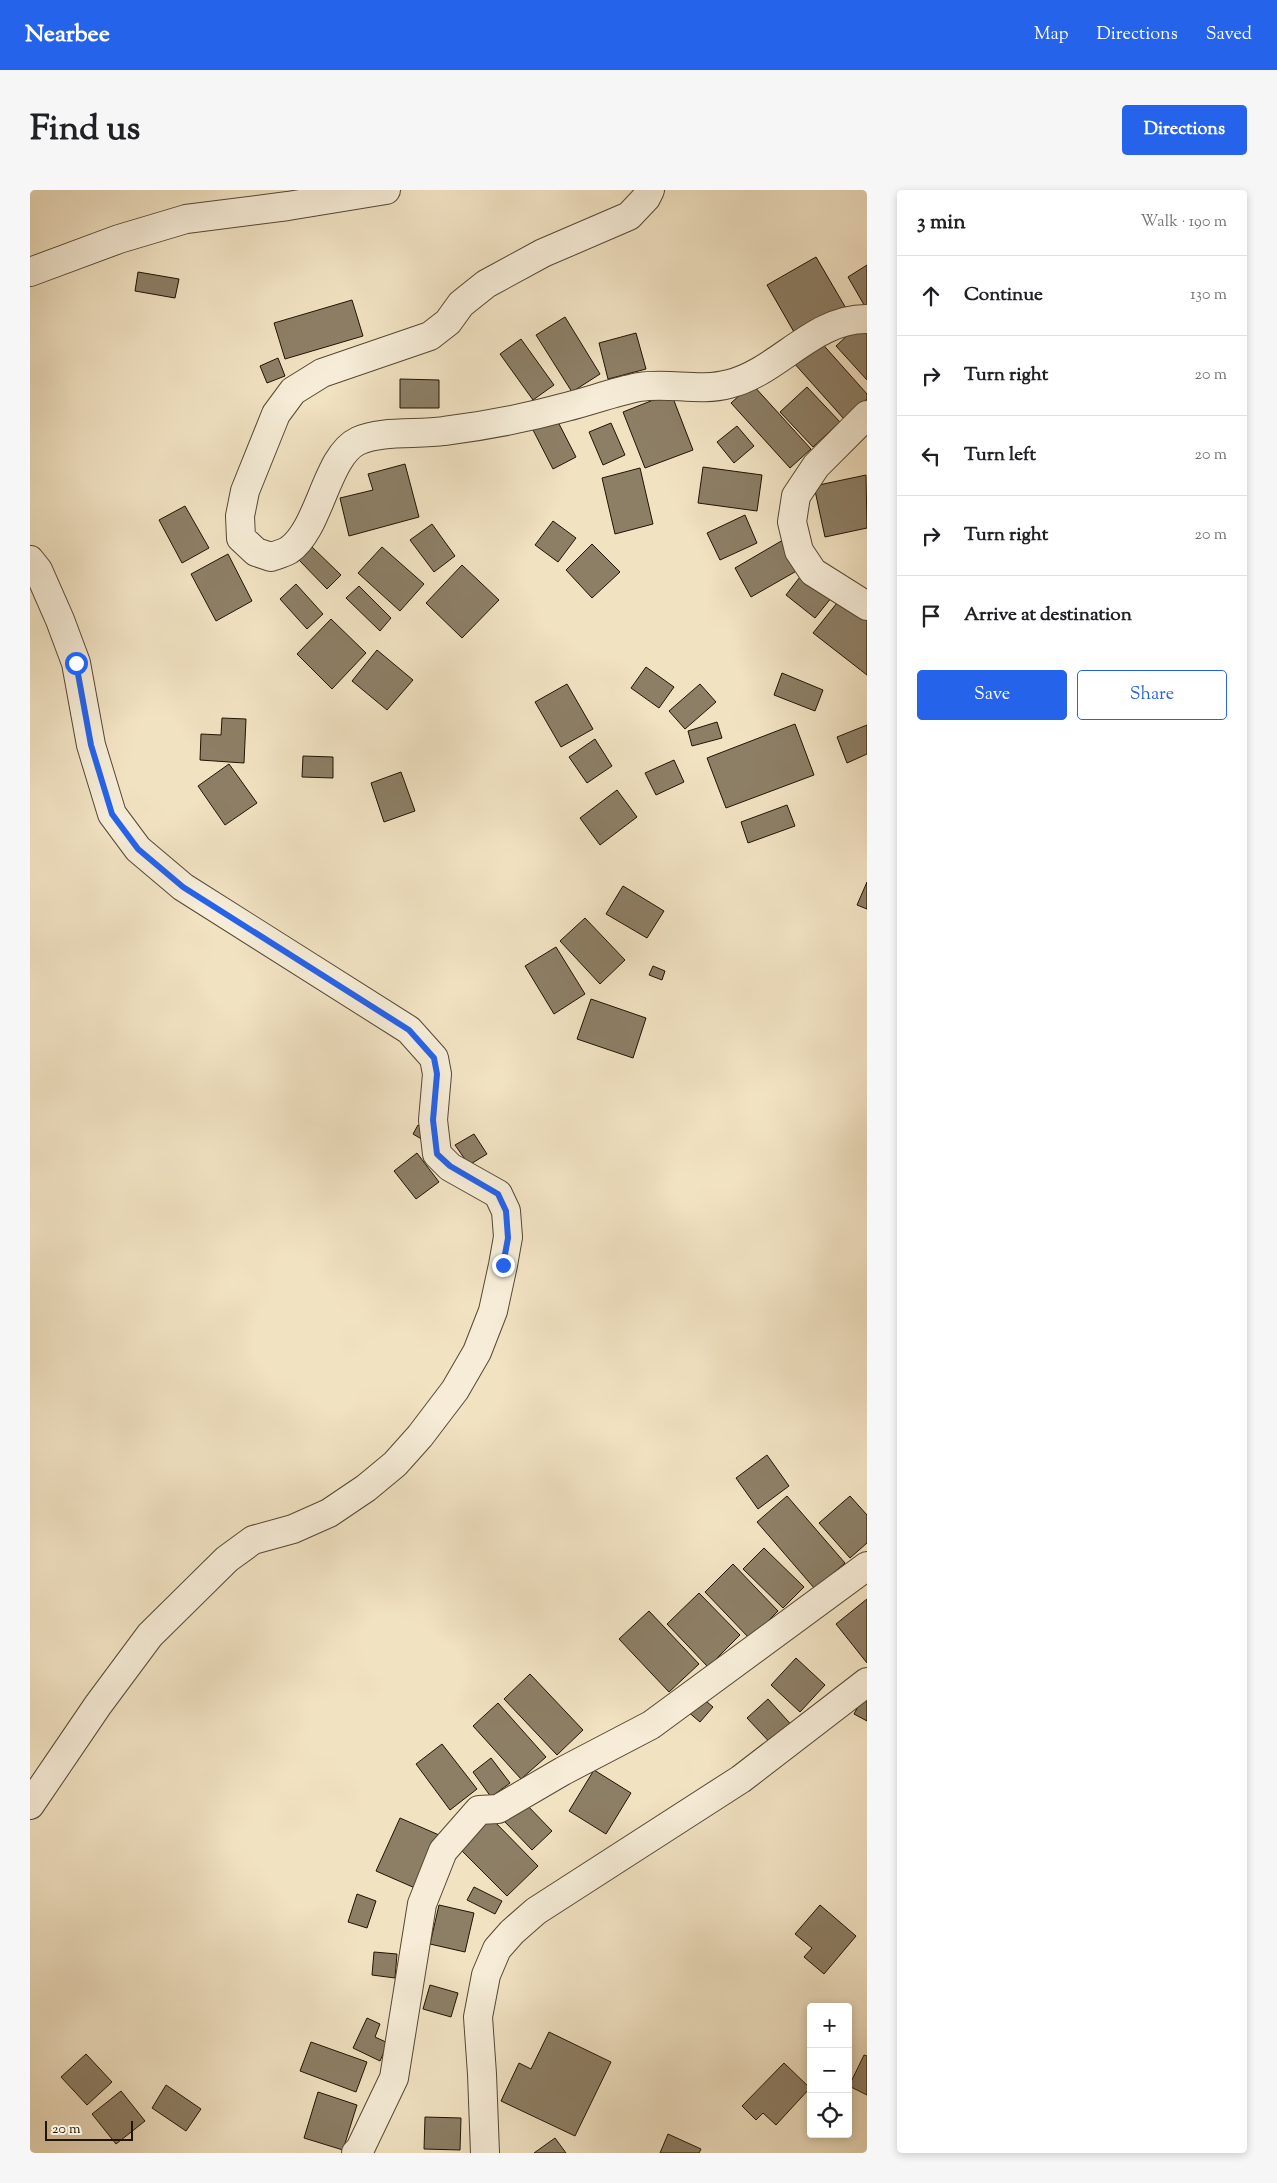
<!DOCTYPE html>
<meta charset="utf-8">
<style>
body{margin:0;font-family:"Sorts Mill Goudy",serif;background:#f6f6f6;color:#202124}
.controls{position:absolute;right:15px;bottom:15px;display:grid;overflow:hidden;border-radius:5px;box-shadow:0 2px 8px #0003}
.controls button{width:45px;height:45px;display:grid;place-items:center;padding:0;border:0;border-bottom:1px solid #e0e0e0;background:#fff;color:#202124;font:25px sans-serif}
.scale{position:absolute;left:15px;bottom:12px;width:88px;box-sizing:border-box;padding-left:5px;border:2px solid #201403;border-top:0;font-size:14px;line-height:18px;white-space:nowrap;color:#201403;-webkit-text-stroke:4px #f6ecd7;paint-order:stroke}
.stop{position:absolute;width:15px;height:15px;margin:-11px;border:4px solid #2563eb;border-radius:50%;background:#fff}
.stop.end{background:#2563eb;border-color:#fff;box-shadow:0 1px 5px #0008}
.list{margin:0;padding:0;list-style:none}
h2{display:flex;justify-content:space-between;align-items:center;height:65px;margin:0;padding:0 20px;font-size:21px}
h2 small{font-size:16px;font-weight:400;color:#757577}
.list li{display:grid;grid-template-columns:32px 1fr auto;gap:15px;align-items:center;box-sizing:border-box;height:80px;padding:0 20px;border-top:1px solid #e0e0e0}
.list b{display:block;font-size:19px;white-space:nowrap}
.list em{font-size:16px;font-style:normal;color:#757577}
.actions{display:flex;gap:10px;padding:15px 20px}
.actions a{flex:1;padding:11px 0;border:1px solid #2563eb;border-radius:5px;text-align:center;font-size:18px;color:#2563eb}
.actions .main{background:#2563eb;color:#fff}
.icon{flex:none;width:28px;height:28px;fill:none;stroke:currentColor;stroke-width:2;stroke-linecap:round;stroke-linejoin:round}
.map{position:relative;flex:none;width:837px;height:1963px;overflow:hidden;border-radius:5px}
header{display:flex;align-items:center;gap:30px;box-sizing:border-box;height:70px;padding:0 25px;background:#2563eb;color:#fff}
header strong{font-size:24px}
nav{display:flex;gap:28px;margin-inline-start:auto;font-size:18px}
.intro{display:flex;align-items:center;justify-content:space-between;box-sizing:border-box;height:120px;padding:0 30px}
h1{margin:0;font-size:35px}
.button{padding:12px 22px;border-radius:5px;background:#2563eb;color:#fff;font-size:18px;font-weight:700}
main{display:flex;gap:30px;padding:0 30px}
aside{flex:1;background:#fff;border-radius:5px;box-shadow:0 2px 8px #0003}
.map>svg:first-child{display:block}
</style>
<header>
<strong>Nearbee</strong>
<nav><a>Map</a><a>Directions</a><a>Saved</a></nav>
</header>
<div class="intro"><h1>Find us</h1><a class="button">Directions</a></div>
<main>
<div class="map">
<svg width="837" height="1963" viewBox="0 0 837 1963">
<rect width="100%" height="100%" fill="#f1e2c2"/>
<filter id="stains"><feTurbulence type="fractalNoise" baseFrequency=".004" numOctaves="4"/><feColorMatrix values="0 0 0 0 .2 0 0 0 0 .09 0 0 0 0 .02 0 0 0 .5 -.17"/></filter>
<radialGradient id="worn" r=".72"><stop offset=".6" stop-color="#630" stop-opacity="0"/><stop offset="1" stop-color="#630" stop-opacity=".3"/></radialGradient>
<g fill="#8d7f66" stroke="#201403">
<polygon points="786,67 817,120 768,149 737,95"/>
<polygon points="837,75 837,120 818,87"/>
<polygon points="108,82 149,89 145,108 105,101"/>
<polygon points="322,110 333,146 255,169 244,133"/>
<polygon points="535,127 570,184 542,202 506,145"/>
<polygon points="832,132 837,137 837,190 806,156"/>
<polygon points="606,143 616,179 578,189 569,153"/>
<polygon points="491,149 524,195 503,210 470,164"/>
<polygon points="788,149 837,204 837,209 814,229 763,172"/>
<polygon points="248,168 255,186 237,193 230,176"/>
<polygon points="370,189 409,190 409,218 370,218"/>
<polygon points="722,194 781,259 760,278 701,213"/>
<polygon points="777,197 810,232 783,257 750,222"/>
<polygon points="641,203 663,260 615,278 593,222"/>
<polygon points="525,226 546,267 523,279 502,238"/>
<polygon points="581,233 595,265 573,275 559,242"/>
<polygon points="707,236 724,256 704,273 687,252"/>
<polygon points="375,274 389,327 319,346 310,308 343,300 338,284"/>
<polygon points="673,277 732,285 727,321 668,313"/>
<polygon points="610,278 623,334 585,344 572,288"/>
<polygon points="836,285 837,338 795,347 784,296"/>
<polygon points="155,316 179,358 152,373 129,330"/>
<polygon points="715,325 727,353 690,370 677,343"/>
<polygon points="523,331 546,348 528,372 505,355"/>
<polygon points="402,334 425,366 404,382 380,350"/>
<polygon points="753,350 770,379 721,407 705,378"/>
<polygon points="562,354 590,382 562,408 536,380"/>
<polygon points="282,357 311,385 297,399 269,370"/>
<polygon points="352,357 394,394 370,421 328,383"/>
<polygon points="198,364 222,411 186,431 161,384"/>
<polygon points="432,375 469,410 432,448 396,413"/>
<polygon points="773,383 802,407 785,428 756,405"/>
<polygon points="266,394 293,424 277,439 250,409"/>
<polygon points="329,396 361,428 350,441 316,408"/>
<polygon points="811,408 837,428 837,485 783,443"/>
<polygon points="301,429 336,463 302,499 267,464"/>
<polygon points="347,460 383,490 357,520 322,491"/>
<polygon points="616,477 644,497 629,518 601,498"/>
<polygon points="752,483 793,500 785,521 744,505"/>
<polygon points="537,494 563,539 531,557 505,512"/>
<polygon points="670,494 686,512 655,539 639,521"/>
<polygon points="192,528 216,529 214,573 170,570 171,544 191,545"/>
<polygon points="687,532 692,548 662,556 658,541"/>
<polygon points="765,534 784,585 696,618 677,568"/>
<polygon points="837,535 837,564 817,573 807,547"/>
<polygon points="565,549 582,576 557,593 539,567"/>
<polygon points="273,566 303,567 303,588 272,587"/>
<polygon points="644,570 654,592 626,605 615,583"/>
<polygon points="199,574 227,613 195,635 168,596"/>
<polygon points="371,582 385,621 354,632 341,593"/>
<polygon points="587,600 607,627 570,655 550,628"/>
<polygon points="757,615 765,636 718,653 711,632"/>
<polygon points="837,692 837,719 827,715"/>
<polygon points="593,696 634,721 617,748 576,724"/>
<polygon points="555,728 595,770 570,794 530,751"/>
<polygon points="526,757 555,804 524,824 495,776"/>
<polygon points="623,776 635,781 632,790 619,785"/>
<polygon points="561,809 616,828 603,868 547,849"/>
<polygon points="388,935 398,940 393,950 383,944"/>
<polygon points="444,944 457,964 439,975 425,955"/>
<polygon points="387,963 409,992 386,1009 364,981"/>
<polygon points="737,1265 759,1296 728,1319 706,1288"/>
<polygon points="757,1306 815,1373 785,1399 727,1332"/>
<polygon points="820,1306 837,1325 837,1353 820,1368 789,1333"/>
<polygon points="734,1358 774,1397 753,1418 713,1379"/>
<polygon points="703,1374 748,1421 720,1449 675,1402"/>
<polygon points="669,1403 710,1445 678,1477 637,1434"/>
<polygon points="837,1409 837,1473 806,1434"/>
<polygon points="619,1421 669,1474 639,1502 589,1449"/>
<polygon points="766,1468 795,1495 770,1522 741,1495"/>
<polygon points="500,1484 553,1540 527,1565 474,1509"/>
<polygon points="837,1500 837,1531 824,1524"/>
<polygon points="670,1506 683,1517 670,1532 657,1521"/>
<polygon points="738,1509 766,1540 746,1559 717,1528"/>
<polygon points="468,1513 516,1567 491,1589 443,1536"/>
<polygon points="412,1554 447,1599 420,1620 386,1574"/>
<polygon points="461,1568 480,1593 461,1607 443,1582"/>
<polygon points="564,1580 601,1603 576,1644 539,1621"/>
<polygon points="494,1612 522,1641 502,1660 475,1632"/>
<polygon points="370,1628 409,1645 385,1698 346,1681"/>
<polygon points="461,1628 508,1676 477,1706 430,1659"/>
<polygon points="444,1697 472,1711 465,1724 437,1710"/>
<polygon points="327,1704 346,1711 337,1738 318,1732"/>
<polygon points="409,1715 444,1723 435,1762 400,1754"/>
<polygon points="790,1715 826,1746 794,1784 774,1767 782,1758 765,1744"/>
<polygon points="344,1762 367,1764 365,1788 342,1785"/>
<polygon points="400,1795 428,1803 421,1827 393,1819"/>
<polygon points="337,1828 350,1834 345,1847 358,1853 350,1871 323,1858"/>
<polygon points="519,1842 581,1872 545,1946 471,1911 489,1873 501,1879"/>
<polygon points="281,1852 337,1872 326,1902 270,1881"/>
<polygon points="56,1864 82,1892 57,1915 31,1887"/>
<polygon points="834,1865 837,1866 837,1905 819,1896"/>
<polygon points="754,1873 780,1898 746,1935 733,1923 726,1930 712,1916"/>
<polygon points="136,1895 171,1919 156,1941 122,1918"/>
<polygon points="91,1901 115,1931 86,1954 62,1924"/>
<polygon points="288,1902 327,1915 313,1960 274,1948"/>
<polygon points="395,1927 431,1928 430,1960 394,1959"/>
<polygon points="638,1944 671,1959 669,1963 630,1963"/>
<polygon points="525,1948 536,1963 504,1963"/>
</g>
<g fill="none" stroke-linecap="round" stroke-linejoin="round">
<defs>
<g id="minor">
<path d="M620,0L616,8L599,26L513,63L456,94L431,114L418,132L400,146L292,183L263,201L246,224L215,301L210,326L211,348L226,362L241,367C247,365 254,363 259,360C290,339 296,266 328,251C351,240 388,245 414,241C455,236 496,228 536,217C560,211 584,202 609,197C639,192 670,202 699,194C748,182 784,128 837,129"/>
<polyline points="0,82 89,49 156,29 258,16 356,0"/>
<polyline points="837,225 786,276 766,306 762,332 769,361 783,382 837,416"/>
<polyline points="0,370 8,380 30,430 46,473 61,555 82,624 108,659 153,697 379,840 404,868 407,884 403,930 407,964 420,977 468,1004 476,1021 478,1047 473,1075 463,1121 447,1162 425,1200 390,1246 365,1274 336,1298 299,1323 263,1339 223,1350 197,1369 120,1445 68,1515 0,1615"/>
<polyline points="326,1963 330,1959 364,1888 392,1714 413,1661 449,1620 468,1619 533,1581 621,1535 837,1376"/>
<polyline points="455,1963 452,1884 448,1827 456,1785 467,1759 482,1742 506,1721 711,1589 837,1492"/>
</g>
</defs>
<use href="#minor" stroke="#544833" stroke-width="30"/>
<use href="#minor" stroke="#f6ecd7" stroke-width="28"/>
</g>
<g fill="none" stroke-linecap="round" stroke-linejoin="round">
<polyline stroke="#2563eb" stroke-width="6" points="46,473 61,555 82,624 108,659 153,697 379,840 404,868 407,884 403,930 407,964 420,976 468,1004 476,1021 478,1048 473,1075"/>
</g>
<rect width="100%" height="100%" filter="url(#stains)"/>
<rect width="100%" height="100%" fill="url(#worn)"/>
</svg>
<div class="controls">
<button>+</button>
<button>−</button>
<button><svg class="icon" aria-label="locate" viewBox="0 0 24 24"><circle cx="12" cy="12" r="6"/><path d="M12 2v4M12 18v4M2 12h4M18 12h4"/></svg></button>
</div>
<div class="scale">20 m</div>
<div class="stop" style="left:46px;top:473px"></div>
<div class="stop end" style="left:473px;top:1075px"></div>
</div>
<aside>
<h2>3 min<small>Walk · 190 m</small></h2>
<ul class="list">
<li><svg class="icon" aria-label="ahead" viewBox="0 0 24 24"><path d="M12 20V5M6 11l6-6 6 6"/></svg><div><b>Continue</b></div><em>130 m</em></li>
<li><svg class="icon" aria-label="right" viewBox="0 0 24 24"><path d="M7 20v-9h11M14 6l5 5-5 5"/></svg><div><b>Turn right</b></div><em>20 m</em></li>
<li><svg class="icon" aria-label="left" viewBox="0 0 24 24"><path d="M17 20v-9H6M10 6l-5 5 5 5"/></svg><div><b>Turn left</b></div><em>20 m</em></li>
<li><svg class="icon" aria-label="right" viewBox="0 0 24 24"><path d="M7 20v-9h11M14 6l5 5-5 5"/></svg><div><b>Turn right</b></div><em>20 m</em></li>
<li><svg class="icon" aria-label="arrive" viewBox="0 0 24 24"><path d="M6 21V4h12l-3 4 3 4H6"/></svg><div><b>Arrive at destination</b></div></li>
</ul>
<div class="actions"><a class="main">Save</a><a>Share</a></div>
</aside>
</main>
